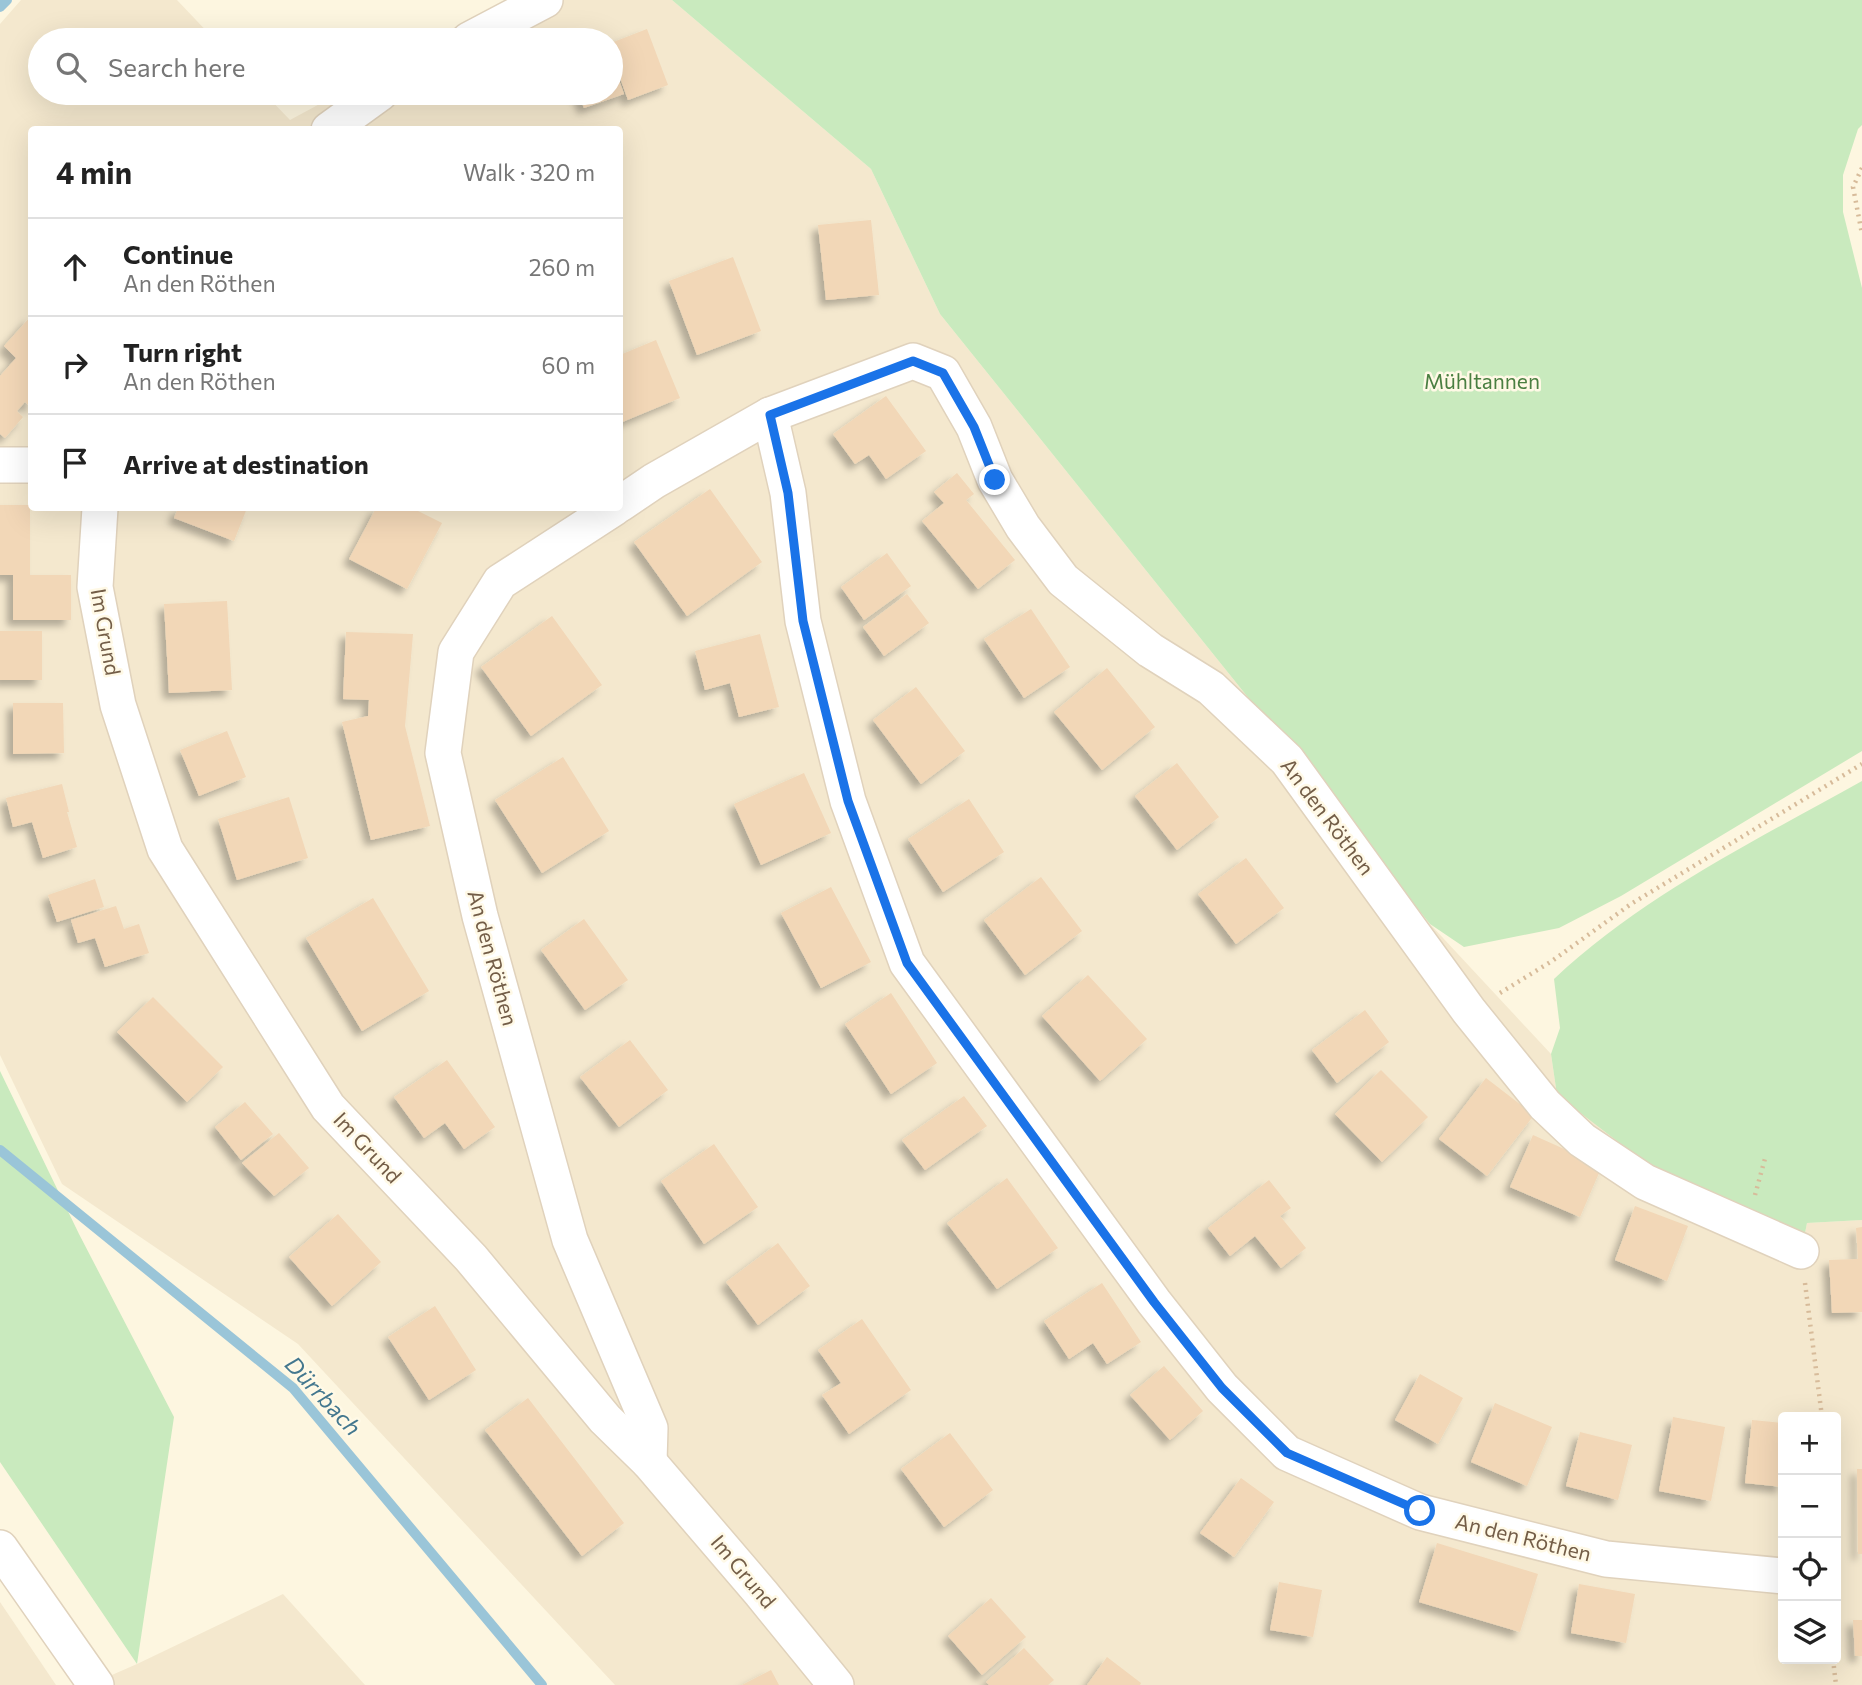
<!DOCTYPE html>
<meta charset="utf-8">
<style>
body{margin:0;font-family:Commissioner,sans-serif;background:#f2f2f2;color:#222}
.controls{position:absolute;right:21px;bottom:21px;display:grid;overflow:hidden;border-radius:7px;box-shadow:0 7px 28px #0002}
.controls button{width:63px;height:63px;display:grid;place-items:center;padding:0;border:0;border-bottom:2px solid #e0e0e0;background:#fff;color:#222;font:35px sans-serif}
.stop{position:absolute;width:21px;height:21px;margin:-16px;border:5px solid #1a73e8;border-radius:50%;background:#fff}
.stop.end{background:#1a73e8;border-color:#fff;box-shadow:0 2px 7px #0008}
.list{margin:0;padding:0;list-style:none}
h2{display:flex;justify-content:space-between;align-items:center;height:91px;margin:0;padding:0 28px;font-size:30px}
h2 small{font-size:23px;font-weight:400;color:#767676}
.list li{display:grid;grid-template-columns:46px 1fr auto;gap:21px;align-items:center;box-sizing:border-box;height:98px;padding:0 28px;border-top:2px solid #e0e0e0}
.list b{display:block;font-size:26px;white-space:nowrap}
.list p{margin:0;font-size:23px;white-space:nowrap;color:#767676}
.list em{font-size:23px;font-style:normal;color:#767676}
.icon{flex:none;width:38px;height:38px;fill:none;stroke:currentColor;stroke-width:2;stroke-linecap:round;stroke-linejoin:round}
.map{position:relative;flex:none;width:1862px;height:1685px;overflow:hidden}
.search{position:absolute;background:#fff;box-shadow:0 7px 28px #0002;left:28px;top:28px;width:595px;height:77px;display:flex;align-items:center;gap:18px;box-sizing:border-box;padding:0 24px;border-radius:38px;color:#767676;font-size:26px}
.panel{position:absolute;background:#fff;box-shadow:0 7px 28px #0002;left:28px;top:126px;width:595px;height:385px;border-radius:7px}
.map>svg:first-child{display:block}
</style>
<div class="map">
<svg width="1862" height="1685" viewBox="0 0 1862 1685">
<defs>
<filter id="shadow"><feDropShadow dx="-6" dy="6" stdDeviation="3.5" flood-color="#0004"/></filter>
</defs>
<rect width="100%" height="100%" fill="#fdf6e0"/>
<g fill="#f4e8ce" fill-rule="evenodd">
<path d="M21,0H177L215,40H40V93H264L290,120L340,93H611V40H435L508,0H672L871,169L940,314L1430,924L1551,1054L1557,1095L1803,1242L1807,1223L1862,1220V1685H615L298,1344L62,1184L0,1055V24ZM32,130H620V508H32ZM1783,1417H1836V1659H1783Z"/>
<polygon points="283,1594 365,1685 89,1685 137,1664"/>
<polygon points="0,1602 56,1685 0,1685"/>
</g>
<g fill="#c9eabe">
<polygon points="672,0 1862,0 1862,125 1858,129 1843,175 1843,212 1862,288 1862,751 1621,896 1559,928 1464,947 1430,924 940,314 871,169"/>
<path d="M1862,781V1220L1807,1223L1803,1243L1668,1180L1557,1095L1551,1054L1560,1028L1554,979C1642,896 1758,839 1862,781Z"/>
<polygon points="0,1071 79,1234 174,1417 137,1664 0,1462"/>
</g>
<g fill="none" stroke-linecap="round" stroke-linejoin="round">
<g stroke="#9ac5d8" stroke-width="10">
<polyline points="0,7 7,0"/>
<polyline points="0,1150 293,1388 542,1685"/>
</g>
</g>
<g fill="#f2d7b7" filter="url(#shadow)">
<polygon points="647,29 668,85 628,100 611,53 611,43"/>
<polygon points="611,58 624,94 584,108 578,93 611,93"/>
<polygon points="871,220 879,295 826,300 818,225"/>
<polygon points="733,257 761,331 697,355 669,281"/>
<polygon points="32,315 32,408 25,402 17,411 23,417 5,438 0,434 0,376 16,358 4,346"/>
<polygon points="656,340 680,398 620,423 620,355"/>
<polygon points="886,396 926,451 886,479 869,455 855,464 833,434"/>
<polygon points="957,473 974,494 966,500 1015,560 978,589 922,521 944,503 934,492"/>
<polygon points="710,489 762,562 687,616 634,542"/>
<polygon points="0,505 30,505 30,575 71,575 71,620 13,620 13,575 0,575"/>
<polygon points="178,508 247,508 234,541 174,518"/>
<polygon points="376,508 412,508 442,523 407,589 349,559"/>
<polygon points="887,553 911,586 864,620 841,587"/>
<polygon points="907,594 929,623 884,656 863,627"/>
<polygon points="227,601 232,690 169,693 164,604"/>
<polygon points="1031,609 1070,667 1024,698 984,639"/>
<polygon points="552,616 602,685 531,736 481,667"/>
<rect x="0" y="631" width="42" height="49"/>
<polygon points="346,632 413,634 405,726 430,826 371,840 342,722 368,716 369,700 343,699"/>
<polygon points="760,634 779,707 739,717 730,683 705,690 695,651"/>
<polygon points="1107,668 1155,727 1102,770 1054,712"/>
<polygon points="916,687 965,751 921,784 873,720"/>
<polygon points="13,703 63,703 64,753 13,754"/>
<polygon points="227,731 246,777 199,796 180,750"/>
<polygon points="563,757 609,831 542,873 495,800"/>
<polygon points="1177,763 1219,817 1177,850 1135,796"/>
<polygon points="804,773 831,833 761,865 734,804"/>
<polygon points="62,784 69,812 67,812 77,847 43,858 32,822 13,827 6,798"/>
<polygon points="289,797 308,858 237,880 218,819"/>
<polygon points="969,799 1004,852 943,892 908,839"/>
<polygon points="1246,858 1284,908 1236,944 1198,894"/>
<polygon points="1041,877 1082,931 1025,975 984,920"/>
<polygon points="95,879 104,907 57,922 48,895"/>
<polygon points="831,887 871,962 821,988 781,913"/>
<polygon points="373,898 429,991 362,1031 306,938"/>
<polygon points="116,906 124,929 139,924 149,953 105,967 95,938 78,943 71,920"/>
<polygon points="584,919 628,980 585,1010 541,950"/>
<polygon points="1088,975 1147,1039 1100,1081 1042,1016"/>
<polygon points="891,993 937,1063 891,1094 845,1024"/>
<polygon points="153,997 223,1067 187,1102 117,1032"/>
<polygon points="1365,1010 1389,1042 1337,1083 1312,1050"/>
<polygon points="630,1040 668,1090 619,1127 580,1077"/>
<polygon points="447,1060 495,1127 464,1149 445,1123 424,1138 394,1097"/>
<polygon points="1381,1070 1428,1117 1382,1162 1335,1114"/>
<polygon points="1486,1078 1534,1115 1487,1176 1439,1139"/>
<polygon points="964,1096 987,1126 925,1170 902,1140"/>
<polygon points="245,1102 273,1134 241,1160 215,1127"/>
<polygon points="279,1133 309,1168 274,1196 242,1163"/>
<polygon points="1533,1135 1602,1166 1580,1217 1510,1187"/>
<polygon points="714,1144 758,1207 704,1244 661,1181"/>
<polygon points="1007,1178 1058,1248 997,1289 947,1223"/>
<polygon points="1269,1180 1291,1208 1280,1216 1306,1248 1281,1268 1255,1236 1230,1256 1208,1228"/>
<polygon points="1635,1206 1688,1226 1667,1281 1615,1260"/>
<polygon points="338,1214 381,1262 332,1306 289,1257"/>
<polygon points="1862,1227 1862,1312 1832,1313 1829,1260 1858,1259 1856,1228"/>
<polygon points="778,1243 810,1286 758,1325 726,1282"/>
<polygon points="1102,1283 1141,1342 1107,1364 1093,1343 1069,1359 1044,1321"/>
<polygon points="435,1306 476,1370 429,1400 388,1337"/>
<polygon points="862,1319 911,1390 849,1434 822,1395 841,1383 818,1350"/>
<polygon points="1164,1366 1203,1411 1170,1440 1130,1395"/>
<polygon points="1420,1374 1463,1398 1438,1444 1395,1420"/>
<polygon points="528,1398 624,1523 582,1556 485,1430"/>
<polygon points="1495,1403 1552,1427 1527,1486 1471,1462"/>
<polygon points="1673,1417 1725,1427 1711,1501 1659,1491"/>
<polygon points="1752,1420 1783,1423 1783,1487 1745,1483"/>
<polygon points="1580,1432 1632,1445 1618,1500 1566,1486"/>
<polygon points="950,1433 993,1490 944,1527 901,1469"/>
<polygon points="1857,1469 1862,1469 1862,1554 1858,1554"/>
<polygon points="1241,1478 1274,1502 1234,1557 1200,1533"/>
<polygon points="1437,1543 1538,1574 1520,1632 1419,1602"/>
<polygon points="1279,1582 1322,1590 1313,1637 1270,1630"/>
<polygon points="1579,1584 1635,1594 1626,1643 1571,1633"/>
<polygon points="991,1598 1026,1637 982,1675 948,1636"/>
<polygon points="1853,1620 1862,1620 1862,1656 1855,1656"/>
<polygon points="1024,1648 1054,1680 1048,1685 989,1685 986,1682"/>
<polygon points="1107,1657 1141,1683 1140,1685 1087,1685"/>
<polygon points="771,1670 779,1685 742,1685"/>
</g>
<g fill="none" stroke-linecap="round" stroke-linejoin="round">
<defs>
<g id="minor">
<polyline points="469,40 545,0"/>
<polyline points="329,130 380,93"/>
<polyline points="770,415 788,493 803,621 848,801 907,963 1154,1302 1222,1388 1287,1453 1420,1512 1606,1559 1783,1576"/>
<polyline points="0,465 32,465"/>
<polyline points="620,504 654,481 770,415 913,361 943,373 974,427 995,480 1023,527 1063,580 1150,650 1211,688 1287,760 1469,1011 1545,1105 1582,1140 1645,1182 1801,1251"/>
<polyline points="100,508 95,587 118,705 165,849 328,1107 471,1258 605,1419 649,1462 761,1593 836,1685"/>
<polyline points="614,508 500,582 456,652 443,753 480,916 570,1240 650,1428 649,1462"/>
<polyline points="0,1548 96,1685"/>
</g>
</defs>
<use href="#minor" stroke="#e0d2bc" stroke-width="38"/>
<g stroke="#d7bb9a" stroke-width="4.5" stroke-dasharray="2 5" stroke-linecap="butt">
<polyline points="1862,168 1853,187 1862,234"/>
<polyline points="1500,993 1552,961 1631,904 1862,764"/>
<polyline points="1755,1195 1766,1155"/>
<polyline points="1805,1283 1822,1417"/>
<polyline points="1833,1659 1836,1685"/>
</g>
<use href="#minor" stroke="#fff" stroke-width="35"/>
</g>
<g fill="none" stroke-linecap="round" stroke-linejoin="round">
<polyline stroke="#1a73e8" stroke-width="9" points="995,480 974,427 943,373 913,361 770,415 788,493 803,621 848,801 907,963 1154,1302 1222,1388 1287,1453 1420,1511"/>
</g>
<g text-anchor="middle" stroke-width="5" stroke-linejoin="round" paint-order="stroke">
<g font-size="21" fill="#4a7f41" stroke="#fff9e6">
<text x="1482" y="389">Mühltannen</text>
</g>
<g font-size="21" fill="#735d47" stroke="#fff9e6">
<text transform="translate(105 632) rotate(80)" y="7">Im Grund</text>
<text transform="translate(1327 817) rotate(53)" y="7">An den Röthen</text>
<text transform="translate(492 958) rotate(75)" y="7">An den Röthen</text>
<text transform="translate(367 1148) rotate(47)" y="7">Im Grund</text>
<text transform="translate(1523 1538) rotate(14)" y="7">An den Röthen</text>
<text transform="translate(743 1572) rotate(50)" y="7">Im Grund</text>
</g>
<g font-size="23" font-style="italic" fill="#43778e" stroke="#fff9e6">
<text transform="translate(323 1396) rotate(47)" y="8">Dürrbach</text>
</g>
</g>
</svg>
<div class="controls">
<button>+</button>
<button>−</button>
<button><svg class="icon" aria-label="locate" viewBox="0 0 24 24"><circle cx="12" cy="12" r="6"/><path d="M12 2v4M12 18v4M2 12h4M18 12h4"/></svg></button>
<button><svg class="icon" aria-label="layers" viewBox="0 0 24 24"><path d="M12 4l9 5-9 5-9-5zM3 14l9 5 9-5"/></svg></button>
</div>
<div class="stop" style="left:1420px;top:1511px"></div>
<div class="stop end" style="left:995px;top:480px"></div>
<div class="search"><svg class="icon" aria-label="search" viewBox="0 0 24 24"><circle cx="10" cy="10" r="6"/><path d="M15 15l6 6"/></svg>Search here</div>
<section class="panel">
<h2>4 min<small>Walk · 320 m</small></h2>
<ul class="list">
<li><svg class="icon" aria-label="ahead" viewBox="0 0 24 24"><path d="M12 20V5M6 11l6-6 6 6"/></svg><div><b>Continue</b><p>An den Röthen</p></div><em>260 m</em></li>
<li><svg class="icon" aria-label="right" viewBox="0 0 24 24"><path d="M7 20v-9h11M14 6l5 5-5 5"/></svg><div><b>Turn right</b><p>An den Röthen</p></div><em>60 m</em></li>
<li><svg class="icon" aria-label="arrive" viewBox="0 0 24 24"><path d="M6 21V4h12l-3 4 3 4H6"/></svg><div><b>Arrive at destination</b></div></li>
</ul>
</section>
</div>
